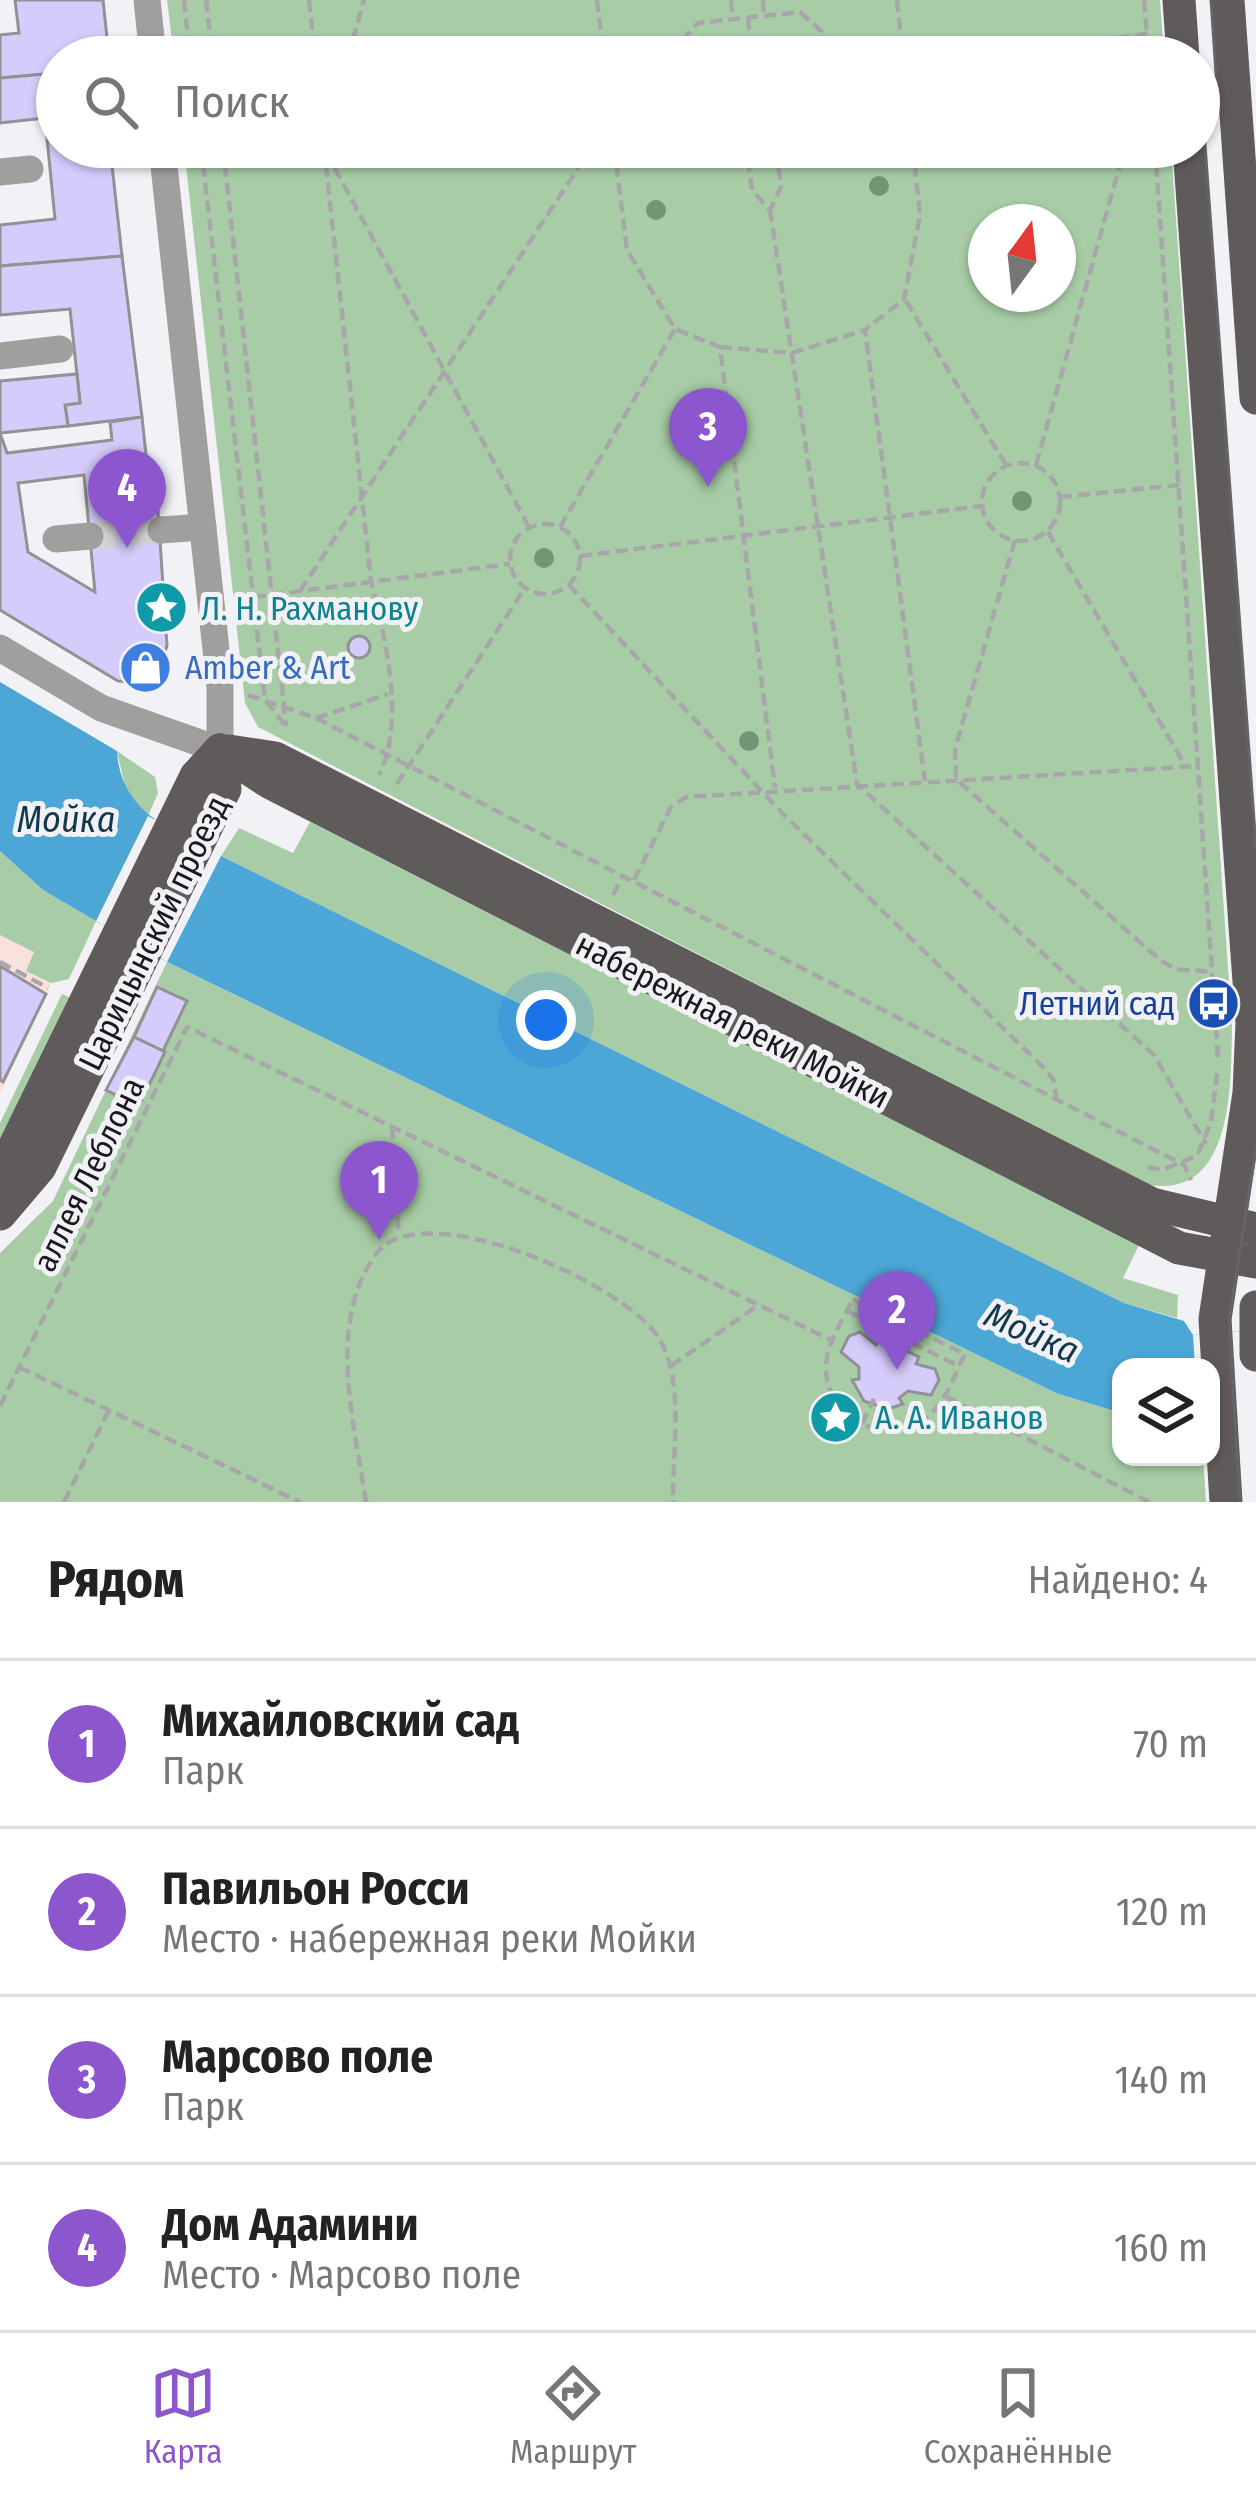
<!DOCTYPE html>
<html lang="ru">
<meta charset="utf-8">
<style>
body{margin:0;font-family:"Fira Sans Condensed",sans-serif;background:#f2f2f2;color:#222}
.controls{position:absolute;right:36px;bottom:36px;display:grid;overflow:hidden;border-radius:24px;box-shadow:0 3px 9px #0004}
.controls button{width:108px;height:108px;display:grid;place-items:center;padding:0;border:0;border-bottom:3px solid #e0e0e0;background:#fff;color:#222;font:60px sans-serif}
.compass{position:absolute;left:968px;top:204px;width:108px;height:108px;border-radius:50%;background:#fff;box-shadow:0 3px 9px #0004;rotate:15deg}
.you{position:absolute;left:546px;top:1020px;width:42px;height:42px;margin:-30px;border:9px solid #fff;border-radius:50%;background:#1a73e8;box-shadow:0 0 0 18px #1a73e833}
.badge{display:grid;place-items:center;width:78px;height:78px;border-radius:50%;background:#8b56ce;color:#fff;font-size:39px;font-weight:700}
.pin{position:absolute;translate:-50% -99px;filter:drop-shadow(0 3px 6px #0008)}
.pin::after{content:'';position:absolute;top:63px;width:42px;height:36px;background:inherit;clip-path:polygon(0 0,100% 0,50% 100%)}
.list{margin:0;padding:0;list-style:none}
h2{display:flex;justify-content:space-between;align-items:center;height:156px;margin:0;padding:0 48px;font-size:51px}
h2 small{font-size:39px;font-weight:400;color:#767676}
.list li{display:grid;grid-template-columns:78px 1fr auto;gap:36px;align-items:center;box-sizing:border-box;height:168px;padding:0 48px;border-top:3px solid #e0e0e0}
.list b{display:block;font-size:45px;white-space:nowrap}
.list p{margin:0;font-size:39px;white-space:nowrap;color:#767676}
.list em{font-size:39px;font-style:normal;color:#767676}
.icon{flex:none;width:66px;height:66px;fill:none;stroke:currentColor;stroke-width:2;stroke-linecap:round;stroke-linejoin:round}
.map{position:relative;flex:none;width:1256px;height:1502px;overflow:hidden}
.search{position:absolute;background:#fff;box-shadow:0 3px 9px #0004;left:36px;right:36px;top:36px;height:132px;display:flex;align-items:center;gap:30px;box-sizing:border-box;padding:0 42px;border-radius:66px;color:#767676;font-size:45px}
.sheet{height:828px;background:#fff}
nav{display:flex;justify-content:space-around;align-items:center;box-sizing:border-box;height:168px;border-top:3px solid #e0e0e0;background:#fff;font-size:33px;color:#767676}
nav a{display:grid;justify-items:center;gap:6px}
nav .on{color:#8b56ce}
.map>svg:first-child{display:block}
</style>
<div class="map">
<svg width="1256" height="1502" viewBox="0 0 1256 1502">
<rect width="100%" height="100%" fill="#f2f1f5"/>
<polygon fill="#fbe1dc" points="0,935 35,952 27,971 51,983 0,1094"/>
<g fill="#a8cda6" fill-rule="evenodd">
<polygon points="167,0 1160,0 1164,57 174,57"/>
<path d="M184,147H1171L1232,1026C1231,1084 1234,1203 1145,1184L258,727L245,703ZM986,222H1058V294H986Z"/>
<polygon points="117,751 155,777 158,793 148,816 127,795"/>
<polygon points="310,822 1139,1245 1123,1278 1178,1295 1177,1318 1124,1303 221,856 239,828 293,853"/>
<polygon points="0,851 43,890 96,921 69,979 51,983 26,971 34,952 0,935"/>
<polygon points="167,962 1056,1393 1121,1413 1121,1457 1203,1457 1206,1502 0,1502 0,1253 53,1201"/>
<polygon points="62,994 73,999 0,1138 0,1123"/>
</g>
<path fill="#4ca6d6" d="M0,682L117,751C121,814 172,829 221,856L1124,1303L1184,1321L1193,1335L1256,1330V1420L1211,1367H1121V1413L1056,1393L159,958L43,890L0,851Z"/>
<g fill="#f2f1f5">
<polygon points="148,816 221,856 167,962 96,921"/>
<polygon points="1256,1330 1256,1420 1211,1423 1211,1367 1195,1367 1193,1335"/>
</g>
<g fill="#d5ccfc" stroke="#929295" stroke-width="3" fill-rule="evenodd">
<polygon points="15,0 103,0 109,57 57,57 57,73 0,78 0,35 19,33"/>
<polygon points="57,73 57,147 110,147 122,256 0,266 0,225 55,219 45,118 0,123 0,78"/>
<polygon points="122,256 142,417 68,426 65,405 80,403 70,309 0,315 0,266"/>
<polygon points="77,374 80,403 65,405 68,426 0,433 0,381"/>
<path d="M142,417L149,483L156,482L167,645L161,668L129,682L118,681L0,610V433L7,453L112,440L110,422ZM84,475L95,592L28,552L18,483Z"/>
<circle cx="359" cy="647" r="11"/>
<polygon points="0,966 46,994 3,1082 0,1080"/>
<polygon points="157,987 187,1001 163,1051 134,1037"/>
<polygon points="134,1037 165,1052 139,1106 106,1090"/>
<polygon points="117,1105 134,1113 130,1121 114,1113"/>
<polygon points="860,1332 876,1345 879,1338 919,1357 916,1364 935,1369 939,1380 931,1395 908,1391 899,1398 903,1404 888,1409 864,1401 852,1380 859,1379 859,1367 841,1352 849,1336"/>
</g>
<g fill="none" stroke-linecap="round" stroke-linejoin="round">
<polyline stroke="#d2d1d4" stroke-width="27" stroke-dasharray="27 14" stroke-linecap="butt" points="90,536 161,530"/>
<g stroke="#a7a6a9" stroke-width="4.5" stroke-dasharray="12 6" stroke-linecap="butt">
<polyline points="184,0 190,57"/>
<polyline points="206,0 213,57"/>
<polyline points="309,0 315,57"/>
<polyline points="597,0 604,57"/>
<polyline points="731,0 733,19"/>
<polyline points="763,0 764,16"/>
<polyline points="897,0 903,57"/>
<polyline points="1144,0 1149,57"/>
<polyline points="748,18 752,57"/>
<polyline points="348,57 364,0"/>
<polyline points="681,57 679,44 698,23 800,12 821,31 824,57"/>
<polyline points="993,57 1151,33"/>
<polyline points="201,147 265,699 288,729"/>
<polyline points="223,147 286,726"/>
<path d="M324,147L371,581C385,638 406,721 379,775"/>
<polyline points="614,147 627,250 675,329 720,347 775,788"/>
<polyline points="693,147 711,164 812,153 818,147"/>
<polyline points="913,147 920,215 904,299 865,330 925,781"/>
<polyline points="1155,147 1218,1057"/>
<polyline points="326,152 529,527"/>
<polyline points="748,160 752,190 770,210 781,187 777,157"/>
<polyline points="191,167 329,147"/>
<polyline points="770,210 857,784 1154,1055 1206,1144"/>
<polyline points="906,301 1006,465"/>
<polyline points="720,347 792,353 865,330"/>
<circle cx="1021" cy="502" r="39"/>
<polyline points="1036,465 1125,147"/>
<polyline points="1060,497 1179,485"/>
<circle cx="545" cy="559" r="35"/>
<polyline points="560,527 675,329"/>
<polyline points="1048,532 1185,765"/>
<polyline points="1015,540 955,749 956,779 1160,960 1176,969 1212,972"/>
<polyline points="580,556 982,506"/>
<polyline points="569,585 784,815 1041,1065 1053,1079 1057,1101"/>
<polyline points="300,591 592,147"/>
<polyline points="254,597 510,564"/>
<polyline points="248,695 316,718 1184,1165 1191,1180"/>
<polyline points="316,718 388,694"/>
<polyline points="397,784 525,588"/>
<polyline points="634,880 671,807 686,797 1197,766"/>
<polyline points="613,895 623,875"/>
<polyline points="0,962 48,988"/>
<polyline points="392,1127 399,1235"/>
<polyline points="1148,1167 1162,1170 1197,1156 1211,1122 1218,1068"/>
<path d="M853,1299L965,1354C953,1378 944,1408 920,1422C879,1446 826,1415 826,1368C826,1344 843,1320 853,1299Z"/>
<polyline points="847,1311 959,1366"/>
<polyline points="894,1357 903,1338"/>
<polyline points="671,1366 760,1304"/>
<polyline points="19,1367 300,1502"/>
<polyline points="947,1397 1149,1502"/>
<polyline points="0,1406 187,1027 833,1341"/>
<polyline points="862,1424 874,1399"/>
<polyline points="64,1502 109,1410"/>
<path d="M366,1502C355,1426 325,1321 377,1253C421,1194 626,1282 660,1340C685,1382 672,1454 673,1502"/>
</g>
<g stroke="#a19f9e" stroke-width="27">
<polyline points="147,0 153,57"/>
<polyline points="0,172 30,169"/>
<polyline points="0,356 60,349"/>
<polyline points="161,530 203,527"/>
<polyline points="56,539 90,536"/>
<polyline points="0,648 101,708 220,750 220,687 162,147"/>
</g>
<g stroke="#5f5b5a" stroke-width="33">
<polyline points="1179,0 1183,57"/>
<polyline points="1228,0 1256,398"/>
<polyline points="1189,147 1252,1023 1249,1093 1215,1319 1226,1502"/>
<polyline points="220,750 269,782 1179,1248 1256,1262"/>
<polyline points="229,751 275,758 1152,1204 1256,1229"/>
<polyline points="0,1176 196,776 220,750"/>
<polyline points="0,1214 40,1167 225,789 220,750"/>
<polyline points="1256,1307 1256,1355"/>
</g>
<g stroke="#656467" stroke-width="3">
<polyline points="1211,0 1217,88"/>
<polyline points="1199,62 1256,848"/>
<polyline points="1240,1502 1229,1320 1256,1149"/>
</g>
</g>
<g fill="#719676">
<circle cx="879" cy="186" r="10"/>
<circle cx="656" cy="210" r="10"/>
<circle cx="1022" cy="501" r="10"/>
<circle cx="544" cy="558" r="10"/>
<circle cx="749" cy="741" r="10"/>
</g>
<defs>
<symbol id="sight-disc" viewBox="-11 -11 22 22"><circle r="9.5" fill="#0f9aa8" stroke="#f2f1f5"/><path d="M0-6L1.8-2.2L6-1.7L2.9 1.2L3.7 5.4L0 3.3L-3.7 5.4L-2.9 1.2L-6-1.7L-1.8-2.2Z" fill="#fff"/></symbol>
<symbol id="shop-disc" viewBox="-11 -11 22 22"><circle r="9.5" fill="#3f7fe0" stroke="#f2f1f5"/><path d="M-5-2.5h2.3a2.7 3.5 0 0 1 5.4 0H5L5.5 6h-11ZM-1.5-2.5h3a1.5 2.3 0 0 0-3 0Z" fill="#fff"/></symbol>
<symbol id="bus-disc" viewBox="-11 -11 22 22"><circle r="9.5" fill="#1a4fb4" stroke="#f2f1f5"/><path d="M-5-6H5V4H4V6H2V4H-2V6H-4V4H-5ZM-3.5-4V0h7V-4ZM-3.5 1.2v1.5H-2V1.2ZM2 1.2v1.5H3.5V1.2Z" fill="#fff"/></symbol>
</defs>
<g fill-rule="evenodd">
<use href="#sight-disc" x="132" y="578" width="59" height="59"/>
<use href="#shop-disc" x="116" y="638" width="59" height="59"/>
<use href="#bus-disc" x="1184" y="974" width="59" height="59"/>
<use href="#sight-disc" x="806" y="1388" width="59" height="59"/>
</g>
<g text-anchor="middle" stroke-width="10" stroke-linejoin="round" paint-order="stroke">
<g font-size="33" fill="#0d838f" stroke="#f2f1f5" text-anchor="start">
<text x="201" y="620">Л. Н. Рахманову</text>
<text x="875" y="1429">А. А. Иванов</text>
</g>
<g font-size="33" fill="#366cbe" stroke="#f2f1f5" text-anchor="start">
<text x="185" y="679">Amber &amp; Art</text>
</g>
<g font-size="33" fill="#1a191b" stroke="#f2f1f5">
<text transform="translate(153 933) rotate(-64)" y="12">Царицынский проезд</text>
<text transform="translate(733 1020) rotate(27)" y="12">набережная реки Мойки</text>
<text transform="translate(88 1174) rotate(-64)" y="12">аллея Леблона</text>
</g>
<g font-size="33" fill="#164399" stroke="#f2f1f5" text-anchor="end">
<text x="1175" y="1015">Летний сад</text>
</g>
<g font-size="36" font-style="italic" fill="#11384d" stroke="#f2f1f5">
<text x="66" y="832">Мойка</text>
<text transform="translate(1032 1332) rotate(24)" y="13">Мойка</text>
</g>
</g>
</svg>
<div class="controls">
<button><svg class="icon" aria-label="layers" viewBox="0 0 24 24"><path d="M12 4l9 5-9 5-9-5zM3 14l9 5 9-5"/></svg></button>
</div>
<svg class="compass" viewBox="-18 -18 36 36"><path d="M0-13l5 13h-10z" fill="#e53935"/><path d="M0 13l5-13h-10z" fill="#767676"/></svg>
<div class="you"></div>
<div class="pin badge" style="left:379px;top:1240px">1</div>
<div class="pin badge" style="left:897px;top:1370px">2</div>
<div class="pin badge" style="left:708px;top:487px">3</div>
<div class="pin badge" style="left:127px;top:548px">4</div>
<div class="search"><svg class="icon" aria-label="search" viewBox="0 0 24 24"><circle cx="10" cy="10" r="6"/><path d="M15 15l6 6"/></svg>Поиск</div>
</div>
<section class="sheet">
<h2>Рядом<small>Найдено: 4</small></h2>
<ul class="list">
<li><span class="badge">1</span><div><b>Михайловский сад</b><p>Парк</p></div><em>70 m</em></li>
<li><span class="badge">2</span><div><b>Павильон Росси</b><p>Место · набережная реки Мойки</p></div><em>120 m</em></li>
<li><span class="badge">3</span><div><b>Марсово поле</b><p>Парк</p></div><em>140 m</em></li>
<li><span class="badge">4</span><div><b>Дом Адамини</b><p>Место · Марсово поле</p></div><em>160 m</em></li>
</ul>
</section>
<nav>
<a class="on"><svg class="icon" aria-label="map" viewBox="0 0 24 24"><path d="M3 6l6-2 6 2 6-2v14l-6 2-6-2-6 2zM9 4v14M15 6v14"/></svg>Карта</a>
<a><svg class="icon" aria-label="directions" viewBox="0 0 24 24"><path d="M12 3l9 9-9 9-9-9zM9 14v-3h6M13 9l2 2-2 2"/></svg>Маршрут</a>
<a><svg class="icon" aria-label="saved" viewBox="0 0 24 24"><path d="M7 4h10v16l-5-4-5 4z"/></svg>Сохранённые</a>
</nav>
